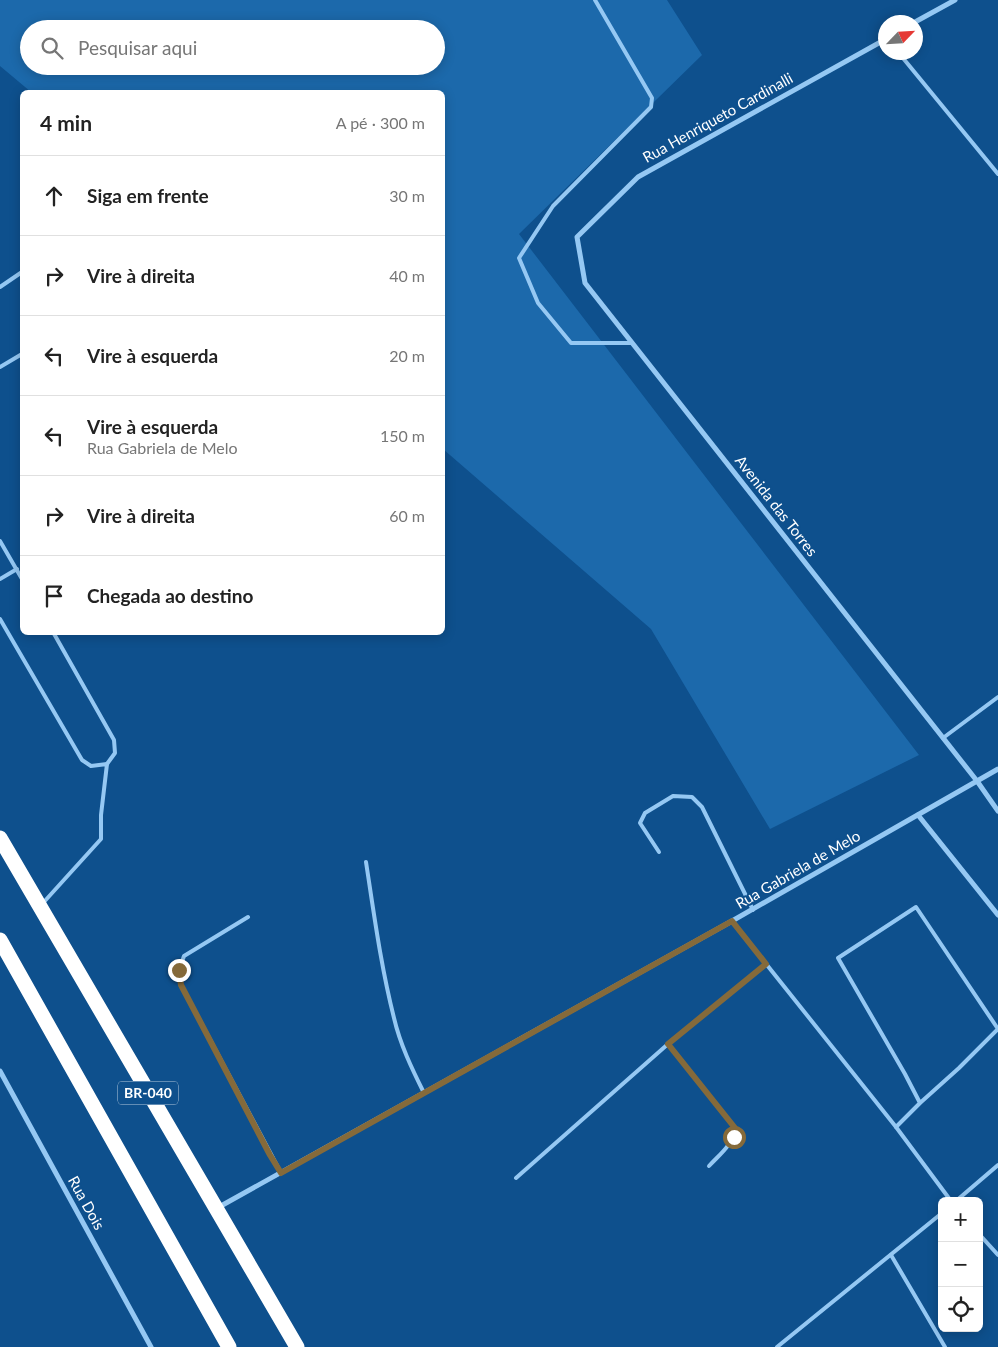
<!DOCTYPE html>
<html lang="pt">
<meta charset="utf-8">
<style>
body{margin:0;font-family:Lato,sans-serif;background:#f6f6f6;color:#222}
.controls{position:absolute;right:15px;bottom:15px;display:grid;overflow:hidden;border-radius:8px;box-shadow:0 2px 12px #0003}
.controls button{width:45px;height:45px;display:grid;place-items:center;padding:0;border:0;border-bottom:1px solid #e0e0e0;background:#fff;color:#222;font:25px sans-serif}
.compass{position:absolute;left:878px;top:15px;width:45px;height:45px;border-radius:50%;background:#fff;box-shadow:0 2px 12px #0003;rotate:65deg}
.stop{position:absolute;width:15px;height:15px;margin:-11px;border:4px solid #856a3a;border-radius:50%;background:#fff}
.stop.end{background:#856a3a;border-color:#fff;box-shadow:0 1px 5px #0008}
.list{margin:0;padding:0;list-style:none}
h2{display:flex;justify-content:space-between;align-items:center;height:65px;margin:0;padding:0 20px;font-size:21px}
h2 small{font-size:16px;font-weight:400;color:#767676}
.list li{display:grid;grid-template-columns:32px 1fr auto;gap:15px;align-items:center;box-sizing:border-box;height:80px;padding:0 20px;border-top:1px solid #e0e0e0}
.list b{display:block;font-size:19px;white-space:nowrap}
.list p{margin:0;font-size:16px;white-space:nowrap;color:#767676}
.list em{font-size:16px;font-style:normal;color:#767676}
.icon{flex:none;width:28px;height:28px;fill:none;stroke:currentColor;stroke-width:2;stroke-linecap:round;stroke-linejoin:round}
.map{position:relative;flex:none;width:998px;height:1347px;overflow:hidden}
.search{position:absolute;background:#fff;box-shadow:0 2px 12px #0003;left:20px;top:20px;width:425px;height:55px;display:flex;align-items:center;gap:12px;box-sizing:border-box;padding:0 18px;border-radius:28px;color:#767676;font-size:19px}
.panel{position:absolute;background:#fff;box-shadow:0 2px 12px #0003;left:20px;top:90px;width:425px;height:545px;border-radius:8px}
.map>svg:first-child{display:block}
</style>
<div class="map">
<svg width="998" height="1347" viewBox="0 0 998 1347">
<rect width="100%" height="100%" fill="#0e508d"/>
<path fill="#1c69ab" fill-rule="evenodd" d="M0,0H667L702,55L519,234L919,755L770,829L651,629L443,449L442,92H31L0,66ZM29,29H436V66H29Z"/>
<g fill="none" stroke-linecap="round" stroke-linejoin="round">
<g stroke="#95c8f3" stroke-width="4">
<polyline points="595,0 652,98 651,107 553,206 519,258 538,303 571,343 632,343"/>
<polyline points="898,52 998,174"/>
<polyline points="0,287 22,272"/>
<polyline points="0,367 22,354"/>
<polyline points="0,541 22,579"/>
<polyline points="0,579 17,569"/>
<polyline points="0,619 82,760 91,766 107,764 101,815 101,839 43,903"/>
<polyline points="53,632 114,740 115,753 107,764"/>
<polyline points="943,738 998,697"/>
<polyline points="659,852 640,823 645,813 673,796 692,797 702,807 753,910"/>
<path d="M366,862C374,914 381,967 394,1018C400,1044 412,1069 424,1093"/>
<polyline points="248,917 184,956 179,970 181,985 281,1173"/>
<polyline points="732,921 896,1127 951,1201"/>
<path d="M668,1044L735,1128C733,1145 720,1154 709,1166"/>
<polyline points="896,1127 920,1103 959,1068 998,1029 916,907 838,958 905,1074 920,1103"/>
<polyline points="516,1178 668,1044 766,964"/>
<polyline points="956,1201 998,1165"/>
<polyline points="979,1234 998,1255"/>
<polyline points="891,1255 945,1347"/>
<polyline points="777,1347 942,1213"/>
</g>
<g stroke="#95c8f3" stroke-width="5">
<polyline points="915,22 955,0"/>
<polyline points="886,39 638,177 577,237 585,283 977,781 998,811"/>
<polyline points="918,815 998,915"/>
<polyline points="0,1071 151,1347"/>
<polyline points="219,1207 732,921 998,769"/>
</g>
<g stroke="#fff" stroke-width="15">
<polyline points="0,838 297,1347"/>
<polyline points="0,940 229,1347"/>
</g>
</g>
<g fill="none" stroke-linecap="round" stroke-linejoin="round">
<polyline stroke="#856a3a" stroke-width="6" points="179,970 181,985 270,1155 281,1173 732,921 766,964 668,1044 735,1128 734,1137"/>
</g>
<g text-anchor="middle" stroke-width="4" stroke-linejoin="round" paint-order="stroke">
<rect fill="#0e508d" stroke="#b7cadd" stroke-width="1" x="118" y="1081.5" width="60" height="23" rx="4"/>
<g font-size="14" font-weight="bold" fill="#fff">
<text x="148" y="1098">BR-040</text>
</g>
<g font-size="15" fill="#fff" stroke="#0e508d">
<text transform="translate(718 118) rotate(-29)" y="5">Rua Henriqueto Cardinalli</text>
<text transform="translate(776 506) rotate(52)" y="5">Avenida das Torres</text>
<text transform="translate(798 870) rotate(-30)" y="5">Rua Gabriela de Melo</text>
<text transform="translate(86 1203) rotate(61)" y="5">Rua Dois</text>
</g>
</g>
</svg>
<div class="controls">
<button>+</button>
<button>−</button>
<button><svg class="icon" aria-label="locate" viewBox="0 0 24 24"><circle cx="12" cy="12" r="6"/><path d="M12 2v4M12 18v4M2 12h4M18 12h4"/></svg></button>
</div>
<svg class="compass" viewBox="-18 -18 36 36"><path d="M0-13l5 13h-10z" fill="#e53935"/><path d="M0 13l5-13h-10z" fill="#767676"/></svg>
<div class="stop" style="left:734px;top:1137px"></div>
<div class="stop end" style="left:179px;top:970px"></div>
<div class="search"><svg class="icon" aria-label="search" viewBox="0 0 24 24"><circle cx="10" cy="10" r="6"/><path d="M15 15l6 6"/></svg>Pesquisar aqui</div>
<section class="panel">
<h2>4 min<small>A pé · 300 m</small></h2>
<ul class="list">
<li><svg class="icon" aria-label="ahead" viewBox="0 0 24 24"><path d="M12 20V5M6 11l6-6 6 6"/></svg><div><b>Siga em frente</b></div><em>30 m</em></li>
<li><svg class="icon" aria-label="right" viewBox="0 0 24 24"><path d="M7 20v-9h11M14 6l5 5-5 5"/></svg><div><b>Vire à direita</b></div><em>40 m</em></li>
<li><svg class="icon" aria-label="left" viewBox="0 0 24 24"><path d="M17 20v-9H6M10 6l-5 5 5 5"/></svg><div><b>Vire à esquerda</b></div><em>20 m</em></li>
<li><svg class="icon" aria-label="left" viewBox="0 0 24 24"><path d="M17 20v-9H6M10 6l-5 5 5 5"/></svg><div><b>Vire à esquerda</b><p>Rua Gabriela de Melo</p></div><em>150 m</em></li>
<li><svg class="icon" aria-label="right" viewBox="0 0 24 24"><path d="M7 20v-9h11M14 6l5 5-5 5"/></svg><div><b>Vire à direita</b></div><em>60 m</em></li>
<li><svg class="icon" aria-label="arrive" viewBox="0 0 24 24"><path d="M6 21V4h12l-3 4 3 4H6"/></svg><div><b>Chegada ao destino</b></div></li>
</ul>
</section>
</div>
